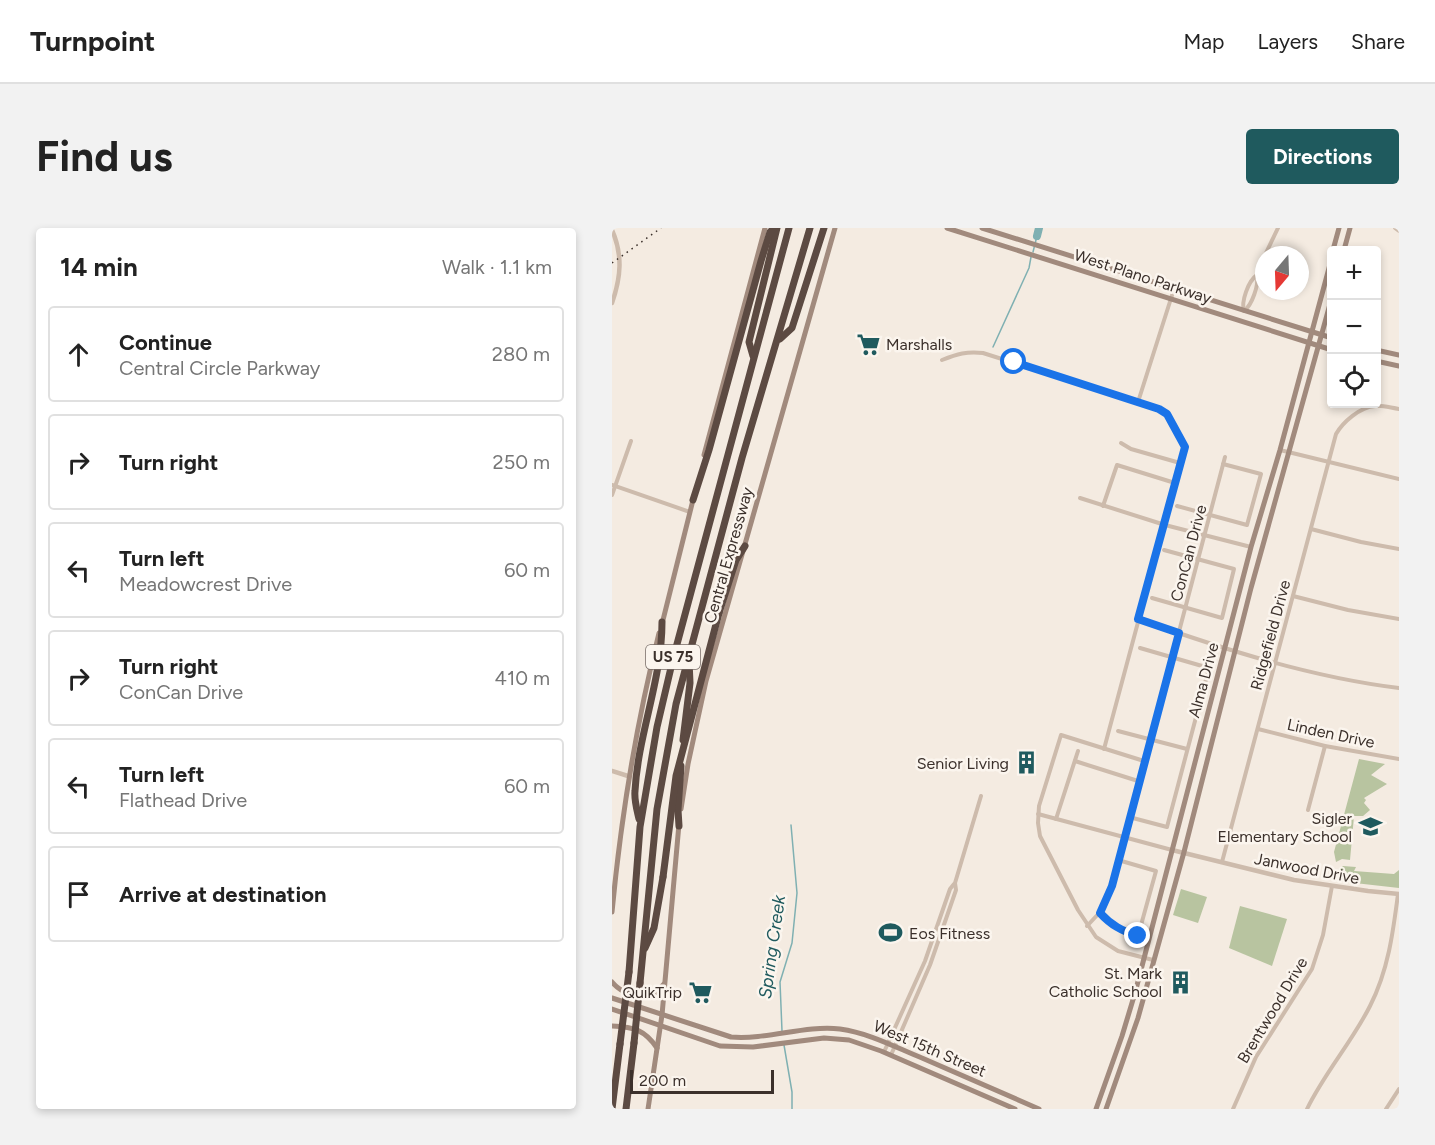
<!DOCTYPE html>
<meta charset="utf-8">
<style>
body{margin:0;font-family:Figtree,sans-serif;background:#f2f2f2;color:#222}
.controls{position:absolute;right:18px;top:18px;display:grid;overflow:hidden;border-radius:6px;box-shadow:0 3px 9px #0003}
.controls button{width:54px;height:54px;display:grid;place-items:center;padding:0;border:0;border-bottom:2px solid #e0e0e0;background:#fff;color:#222;font:30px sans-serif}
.compass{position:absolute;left:643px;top:18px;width:54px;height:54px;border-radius:50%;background:#fff;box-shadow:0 3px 9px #0003;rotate:199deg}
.scale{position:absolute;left:18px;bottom:15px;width:144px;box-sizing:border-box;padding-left:6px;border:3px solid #3b302b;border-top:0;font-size:16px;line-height:21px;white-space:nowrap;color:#3b302b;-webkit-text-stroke:4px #fbf5ee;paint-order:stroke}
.stop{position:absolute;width:18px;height:18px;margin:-14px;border:4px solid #1a73e8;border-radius:50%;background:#fff}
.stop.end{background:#1a73e8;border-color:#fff;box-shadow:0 2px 6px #0008}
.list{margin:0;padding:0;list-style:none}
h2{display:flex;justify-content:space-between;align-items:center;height:78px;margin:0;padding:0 24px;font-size:26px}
h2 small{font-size:20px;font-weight:400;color:#767676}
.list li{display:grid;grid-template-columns:39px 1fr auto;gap:18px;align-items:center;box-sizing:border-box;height:96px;margin:0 12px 12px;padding:0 12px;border:2px solid #e0e0e0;border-radius:6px}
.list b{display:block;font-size:22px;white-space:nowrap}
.list p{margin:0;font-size:20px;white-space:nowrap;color:#767676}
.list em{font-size:20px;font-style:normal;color:#767676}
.icon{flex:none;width:33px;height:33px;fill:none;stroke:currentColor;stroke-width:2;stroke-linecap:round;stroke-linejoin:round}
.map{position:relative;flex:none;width:787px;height:881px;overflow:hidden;border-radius:6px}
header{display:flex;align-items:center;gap:36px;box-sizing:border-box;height:84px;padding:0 30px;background:#fff;border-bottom:2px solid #e0e0e0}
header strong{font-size:28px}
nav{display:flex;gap:33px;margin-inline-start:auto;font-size:21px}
.intro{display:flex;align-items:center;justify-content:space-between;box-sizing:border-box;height:144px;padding:0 36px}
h1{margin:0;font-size:42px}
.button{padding:15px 27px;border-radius:6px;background:#1f5a5e;color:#fff;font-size:21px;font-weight:700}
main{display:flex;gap:36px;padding:0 36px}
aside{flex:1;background:#fff;border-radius:6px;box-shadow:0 3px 9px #0003}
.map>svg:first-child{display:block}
</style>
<header>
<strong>Turnpoint</strong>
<nav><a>Map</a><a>Layers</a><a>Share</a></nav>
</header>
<div class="intro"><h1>Find us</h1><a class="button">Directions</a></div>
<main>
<aside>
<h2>14 min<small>Walk · 1.1 km</small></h2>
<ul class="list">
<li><svg class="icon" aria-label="ahead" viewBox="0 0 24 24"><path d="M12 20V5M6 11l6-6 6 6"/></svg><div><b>Continue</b><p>Central Circle Parkway</p></div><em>280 m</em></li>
<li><svg class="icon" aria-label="right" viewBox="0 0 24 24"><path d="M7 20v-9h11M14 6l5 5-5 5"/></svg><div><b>Turn right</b></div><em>250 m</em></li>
<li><svg class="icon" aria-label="left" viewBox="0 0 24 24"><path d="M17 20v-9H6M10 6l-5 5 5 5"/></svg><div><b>Turn left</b><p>Meadowcrest Drive</p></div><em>60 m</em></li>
<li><svg class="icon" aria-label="right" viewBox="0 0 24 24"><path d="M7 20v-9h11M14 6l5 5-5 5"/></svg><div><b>Turn right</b><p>ConCan Drive</p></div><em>410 m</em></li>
<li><svg class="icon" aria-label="left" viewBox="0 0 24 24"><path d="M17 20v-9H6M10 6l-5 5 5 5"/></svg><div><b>Turn left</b><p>Flathead Drive</p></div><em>60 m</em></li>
<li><svg class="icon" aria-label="arrive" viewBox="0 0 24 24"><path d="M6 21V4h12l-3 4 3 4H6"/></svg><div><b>Arrive at destination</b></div></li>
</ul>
</aside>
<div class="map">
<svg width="787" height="881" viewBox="0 0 787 881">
<rect width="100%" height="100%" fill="#f4ebe1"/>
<g fill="#b8c4a0">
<polygon points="747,531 773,536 759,547 775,556 752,570 754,572 752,575 758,582 751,588 742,588 738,632 730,631 724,634 722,624"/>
<polygon points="731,638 744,639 742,643 782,646 787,642 787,660 725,653 727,641"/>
<polygon points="569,661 595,669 586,695 561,687"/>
<polygon points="628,678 675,691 660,738 617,720"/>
</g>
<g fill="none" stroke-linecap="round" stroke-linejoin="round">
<g stroke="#7fb0b2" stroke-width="1.5">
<polyline points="421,24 425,8"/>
<polyline points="381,119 417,40 419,29"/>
<polyline points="170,803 168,754 180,715 185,665 179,597"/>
<polyline points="172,817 180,864 180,881"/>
</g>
<polyline stroke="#7fb0b2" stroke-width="8" points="425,8 427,0"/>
<g stroke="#cdbbac" stroke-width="4">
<polyline points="783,0 787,3"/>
<polyline points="653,27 666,0"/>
<path d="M645,47C647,57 640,77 632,83C629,74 636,53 645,47Z"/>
<polyline points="645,47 652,28"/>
<path d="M330,132C345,126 355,123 371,125L547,181L555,186L573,219L492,521"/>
<polyline points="526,174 562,61"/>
<polyline points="509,215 519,221 568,235"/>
<polyline points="668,222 787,251"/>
<polyline points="0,257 78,284"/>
<polyline points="0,267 19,213"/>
<polyline points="468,270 553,297 639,319"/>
<polyline points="491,278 505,237 563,255"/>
<polyline points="565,278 635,297 649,246 611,236"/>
<polyline points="699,301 749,314 787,321"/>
<polyline points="681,368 736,382 787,391"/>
<polyline points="540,370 610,390 622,341 552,322"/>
<path d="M526,391C611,421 698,449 787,460"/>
<polyline points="646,501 713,518 787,531"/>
<polyline points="506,503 575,521"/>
<polyline points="463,533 526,553"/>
<polyline points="532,533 449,507 427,578 426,595 428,608 466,682 484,709 506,723 541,732"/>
<polyline points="696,582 713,518"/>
<polyline points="426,586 560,622"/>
<polyline points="517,589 555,599 597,440 528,420"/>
<polyline points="444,591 466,523"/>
<path d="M610,634L724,206C731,194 748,179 763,178C771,177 779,180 787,181"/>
<path d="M488,685C499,697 510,703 526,708L544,643L506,632"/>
<polyline points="475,698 490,682 500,658 613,229"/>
<polyline points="272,824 313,733 338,661 342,656"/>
<polyline points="279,827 318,737 344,662 343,655 369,568"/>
<polyline points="621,881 644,829 700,741 711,707 720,658"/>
<path d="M695,881C713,844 740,814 758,778C776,743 781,705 786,666"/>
<polyline points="774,881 787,861"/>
</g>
<g stroke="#cdbbac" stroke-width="4.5">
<path d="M0,2C11,27 9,49 0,75"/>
<polyline points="0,543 16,548"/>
<polyline points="560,622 682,652 756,663 787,666"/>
</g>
<g stroke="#a18a7d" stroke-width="5">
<polyline points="335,0 720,122"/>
<polyline points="370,0 720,110"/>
<polyline points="721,22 727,0"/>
<polyline points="732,22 738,0"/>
<polyline points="764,122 787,127"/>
<polyline points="764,133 787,138"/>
<polyline points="92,227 153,0"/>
<polyline points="50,396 82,268"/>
<polyline points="69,581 76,536 94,453 223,0"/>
<path d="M0,684C9,589 24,497 47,405"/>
<path d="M0,754C9,765 26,771 40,768L52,756"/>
<path d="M0,770L119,809C156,812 192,797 228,801C257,805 283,819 310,830C349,847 388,864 427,881"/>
<polyline points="0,781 108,818 141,819 212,810 237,812 269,823 403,881"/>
<path d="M0,798C22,799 33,802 45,820"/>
<polyline points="36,881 50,787 67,596"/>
<polyline points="484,881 510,808 523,765 639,319 668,222 720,29"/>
<polyline points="494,881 526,790 572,624 639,360 720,69"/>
</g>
<g stroke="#5c4a42" stroke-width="7">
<polyline points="168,111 180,100 212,0"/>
<polyline points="141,128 137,114 165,0"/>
<polyline points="81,272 97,222 149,33 158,4 162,0"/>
<polyline points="107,385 124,332 133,318"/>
<polyline points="71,512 78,455 77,433"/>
<path d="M27,591C25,582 22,572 23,563C26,506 50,452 50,394"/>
<polyline points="67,598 66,582 69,538"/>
<polyline points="33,720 42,700 51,649"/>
<polyline points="17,744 28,599 45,499 61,431 177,0"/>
<polyline points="28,755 45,581 64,476 130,230 198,0"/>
<polyline points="0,881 8,816"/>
<polyline points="14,881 22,815"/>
</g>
<polyline stroke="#3b302b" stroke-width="1.5" stroke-dasharray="1.5 4.5" stroke-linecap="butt" points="0,35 49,0"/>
<g stroke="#5c4a42" stroke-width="7">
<polyline points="51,649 64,548 107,385"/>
<polyline points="22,815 28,755"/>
<polyline points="8,816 17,744"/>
</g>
</g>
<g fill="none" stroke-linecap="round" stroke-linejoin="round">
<path stroke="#1a73e8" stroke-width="8" d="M402,134L547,181L555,186L573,219L526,391L567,405L500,658L488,685C499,697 510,703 526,708"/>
</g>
<defs>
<symbol id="supermarket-bare" viewBox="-9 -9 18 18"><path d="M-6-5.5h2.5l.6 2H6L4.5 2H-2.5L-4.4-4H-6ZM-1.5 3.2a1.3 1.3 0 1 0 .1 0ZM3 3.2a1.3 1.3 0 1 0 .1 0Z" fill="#1f5a5e" stroke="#fbf5ee" stroke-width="2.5" paint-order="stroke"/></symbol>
<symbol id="building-bare" viewBox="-9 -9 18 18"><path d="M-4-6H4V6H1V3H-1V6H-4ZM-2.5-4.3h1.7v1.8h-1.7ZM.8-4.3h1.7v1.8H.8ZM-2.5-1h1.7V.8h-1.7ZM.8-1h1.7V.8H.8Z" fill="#1f5a5e" stroke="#fbf5ee" stroke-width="2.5" paint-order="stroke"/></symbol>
<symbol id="school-bare" viewBox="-9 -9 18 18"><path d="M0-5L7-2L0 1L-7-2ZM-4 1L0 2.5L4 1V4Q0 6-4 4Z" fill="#1f5a5e" stroke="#fbf5ee" stroke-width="2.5" paint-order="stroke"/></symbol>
<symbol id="stadium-bare" viewBox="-9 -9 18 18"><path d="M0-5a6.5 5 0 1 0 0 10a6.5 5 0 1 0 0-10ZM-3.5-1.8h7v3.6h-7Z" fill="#1f5a5e" stroke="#fbf5ee" stroke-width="2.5" paint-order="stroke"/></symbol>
</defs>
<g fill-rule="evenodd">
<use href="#supermarket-bare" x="240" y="100" width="33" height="33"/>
<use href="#building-bare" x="398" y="518" width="33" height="33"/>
<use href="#school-bare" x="742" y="582" width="33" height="33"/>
<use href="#stadium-bare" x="262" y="688" width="33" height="33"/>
<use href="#building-bare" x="552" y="738" width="33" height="33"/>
<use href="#supermarket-bare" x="72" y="748" width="33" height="33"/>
</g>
<g text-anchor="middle" stroke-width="5" stroke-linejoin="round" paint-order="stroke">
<rect fill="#fbf5ee" stroke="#756b66" stroke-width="1.5" x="34" y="417" width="54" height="24" rx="4.5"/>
<g font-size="15" font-weight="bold" fill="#3b302b">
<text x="61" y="434">US 75</text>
</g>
<g font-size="16" fill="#3b302b" stroke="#fbf5ee">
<text transform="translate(531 48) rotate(18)" y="6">West Plano Parkway</text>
<text transform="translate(576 325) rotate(-75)" y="6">ConCan Drive</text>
<text transform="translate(116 327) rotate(-74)" y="6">Central Expressway</text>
<text transform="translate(658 407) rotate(-75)" y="6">Ridgefield Drive</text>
<text transform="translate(591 452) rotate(-75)" y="6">Alma Drive</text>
<text transform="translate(719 505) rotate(12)" y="6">Linden Drive</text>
<text transform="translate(695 640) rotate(11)" y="6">Janwood Drive</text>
<text transform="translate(660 782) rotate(-59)" y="6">Brentwood Drive</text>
<text transform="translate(318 820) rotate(23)" y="6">West 15th Street</text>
</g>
<g font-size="16" fill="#3b302b" stroke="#fbf5ee" text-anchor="end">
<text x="274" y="122" text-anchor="start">Marshalls</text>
<text x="397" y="541">Senior Living</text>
<text x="740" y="596">Sigler<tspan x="740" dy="18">Elementary School</tspan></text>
<text x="297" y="711" text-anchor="start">Eos Fitness</text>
<text x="550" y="751">St. Mark<tspan x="550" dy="18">Catholic School</tspan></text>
<text x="70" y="770">QuikTrip</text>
</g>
<g font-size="18" font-style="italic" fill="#1f5a5e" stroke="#fbf5ee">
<text transform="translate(160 719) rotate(-82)" y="6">Spring Creek</text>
</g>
</g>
</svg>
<div class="controls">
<button>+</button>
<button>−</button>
<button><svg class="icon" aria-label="locate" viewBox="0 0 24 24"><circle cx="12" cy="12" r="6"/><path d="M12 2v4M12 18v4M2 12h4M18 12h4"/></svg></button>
</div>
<svg class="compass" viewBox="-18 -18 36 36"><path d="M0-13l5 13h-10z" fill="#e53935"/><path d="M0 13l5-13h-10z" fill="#767676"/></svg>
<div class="scale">200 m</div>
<div class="stop" style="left:402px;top:134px"></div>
<div class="stop end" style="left:526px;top:708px"></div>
</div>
</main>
